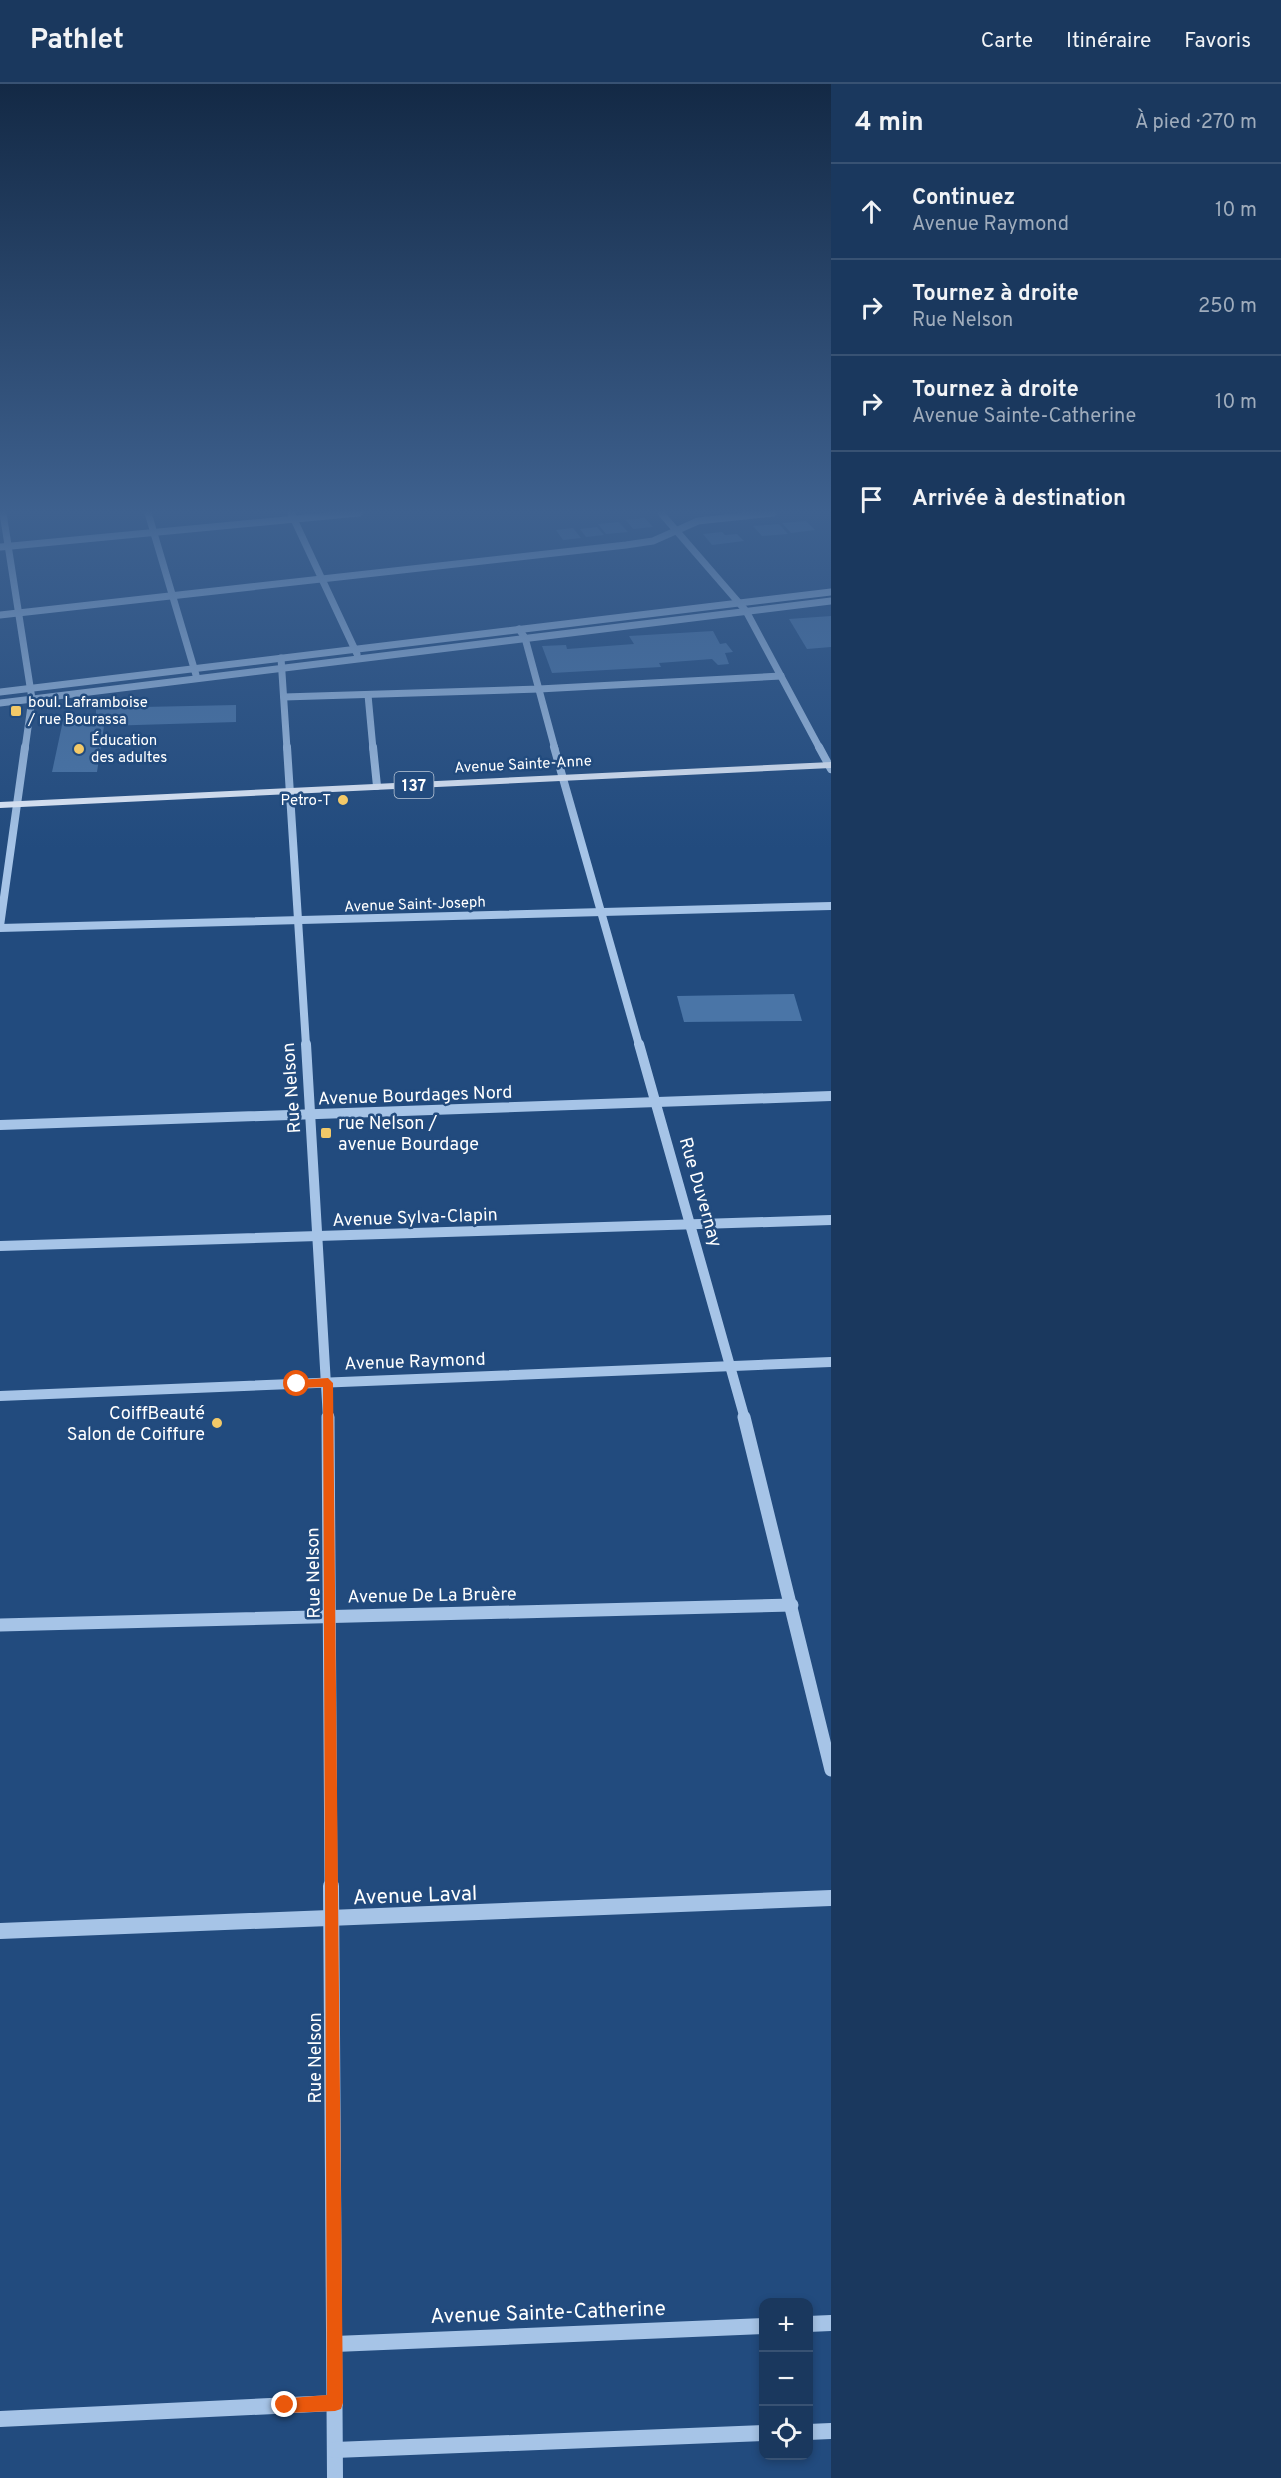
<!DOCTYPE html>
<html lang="fr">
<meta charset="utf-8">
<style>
body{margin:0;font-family:Overpass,sans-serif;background:#274367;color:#f1f3f6}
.controls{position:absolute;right:18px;bottom:18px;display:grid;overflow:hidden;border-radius:12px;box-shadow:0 3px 9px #0003}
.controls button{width:54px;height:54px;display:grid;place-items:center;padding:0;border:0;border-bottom:2px solid #385273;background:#1a385e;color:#f1f3f6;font:30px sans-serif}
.stop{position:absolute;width:18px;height:18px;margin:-14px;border:4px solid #ea580c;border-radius:50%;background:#fff}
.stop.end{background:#ea580c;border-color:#fff;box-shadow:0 2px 6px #0008}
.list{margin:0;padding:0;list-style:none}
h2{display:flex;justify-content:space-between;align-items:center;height:78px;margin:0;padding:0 24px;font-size:26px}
h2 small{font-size:20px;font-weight:400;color:#9facbc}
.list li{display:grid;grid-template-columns:39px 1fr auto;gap:18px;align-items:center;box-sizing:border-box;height:96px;padding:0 24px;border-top:2px solid #385273}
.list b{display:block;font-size:22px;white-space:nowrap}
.list p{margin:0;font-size:20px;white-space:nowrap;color:#9facbc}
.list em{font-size:20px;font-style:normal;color:#9facbc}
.icon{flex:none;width:33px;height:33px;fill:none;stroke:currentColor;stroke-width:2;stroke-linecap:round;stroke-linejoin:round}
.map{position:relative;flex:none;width:831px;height:2394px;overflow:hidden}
header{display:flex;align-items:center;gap:36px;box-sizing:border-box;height:84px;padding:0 30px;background:#1a385e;border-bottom:2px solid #385273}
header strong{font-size:28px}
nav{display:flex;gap:33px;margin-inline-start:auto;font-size:21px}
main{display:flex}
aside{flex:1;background:#1a385e}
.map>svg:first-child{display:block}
</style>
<header>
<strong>Pathlet</strong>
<nav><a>Carte</a><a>Itinéraire</a><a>Favoris</a></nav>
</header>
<main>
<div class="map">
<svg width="831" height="2394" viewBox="0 0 831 2394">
<rect width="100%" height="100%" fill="#224b7e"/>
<g fill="#4a75a7">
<polygon points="645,434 653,443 633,445 626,436"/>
<polygon points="806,437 815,446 791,449 782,439"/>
<polygon points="619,438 628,448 606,450 598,440"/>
<polygon points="779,440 788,450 762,452 753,442"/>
<polygon points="597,443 604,451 586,453 580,445"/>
<polygon points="573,444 581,454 563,456 556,446"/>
<polygon points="722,448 725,451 737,450 744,457 712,461 703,450"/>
<polygon points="831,532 831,563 807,565 789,535"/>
<polygon points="713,547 720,560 726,559 733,568 725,569 729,580 718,581 712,575 659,579 661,583 552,589 542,562 566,561 567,565 634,560 629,552"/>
<polygon points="236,621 236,638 104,642 97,688 52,688 64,632 96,632 96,624"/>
<polygon points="794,910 802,937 684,938 677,912"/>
</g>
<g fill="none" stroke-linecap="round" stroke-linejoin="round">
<g stroke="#a6c4e7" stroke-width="7">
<polyline points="3,429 32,615 25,665"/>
<polyline points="148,429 196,591"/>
<polyline points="291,429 357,570"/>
<polyline points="661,429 746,527 820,665"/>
<polyline points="1,463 359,429"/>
<polyline points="0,531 626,461 653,457 698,437 773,429"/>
<polyline points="519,545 525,554 555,665"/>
<polyline points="281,574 287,665"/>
<polyline points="0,608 831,508"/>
<polyline points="368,611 373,665"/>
<polyline points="284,613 539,605 781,592"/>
<polyline points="0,619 831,517"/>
</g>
<g stroke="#a6c4e7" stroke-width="8">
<polyline points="287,663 306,961"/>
<polyline points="373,663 377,702"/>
<polyline points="554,663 639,961"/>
<polyline points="819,663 831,685"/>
<polyline points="0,842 25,663"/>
<polyline points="0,844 831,822"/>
</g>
<g stroke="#a6c4e7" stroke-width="10">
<polyline points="306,960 328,1335"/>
<polyline points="639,960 745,1335"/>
<polyline points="0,1041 831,1012"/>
<polyline points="0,1162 831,1136"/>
<polyline points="0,1312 831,1278"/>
</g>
<g stroke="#a6c4e7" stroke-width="13">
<polyline points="328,1333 331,1804"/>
<polyline points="744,1333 831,1686"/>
<polyline points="0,1541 792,1521"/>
</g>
<g stroke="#a6c4e7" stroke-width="16">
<polyline points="331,1802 335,2394"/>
<polyline points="0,1847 831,1814"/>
<polyline points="808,2240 831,2239"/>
<polyline points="335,2260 764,2242"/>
<polyline points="0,2335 335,2319"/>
<polyline points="808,2348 831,2347"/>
<polyline points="335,2366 764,2349"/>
</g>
<polygon fill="#e8f0fd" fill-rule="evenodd" points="831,678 831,684 0,724 0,718"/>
</g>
<linearGradient id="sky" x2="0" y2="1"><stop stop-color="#132945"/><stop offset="0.56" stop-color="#3e618f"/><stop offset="1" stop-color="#3e618f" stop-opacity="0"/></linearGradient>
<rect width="831" height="764" fill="url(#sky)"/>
<polygon fill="#ea580c" points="328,1294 333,1299 343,2319 341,2325 335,2327 285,2329 279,2327 276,2321 279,2315 327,2311 323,1303 297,1304 292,1300 297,1296"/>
<g fill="#f3c968" stroke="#224b7e" stroke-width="2">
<rect x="10" y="621" width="12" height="12" rx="3"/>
<circle cx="79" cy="665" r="6"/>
<circle cx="343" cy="716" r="6"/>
<rect x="320" y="1043" width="12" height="12" rx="3"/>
<circle cx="217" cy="1339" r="6"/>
</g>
<g text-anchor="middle" stroke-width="5" stroke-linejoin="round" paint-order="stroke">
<g font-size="15" fill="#fff" stroke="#224b7e" text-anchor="start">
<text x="28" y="623">boul. Laframboise<tspan x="28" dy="17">/ rue Bourassa</tspan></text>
<text x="91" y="661">Éducation<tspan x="91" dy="17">des adultes</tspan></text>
<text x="331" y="721" text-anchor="end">Petro-T</text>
</g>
<g font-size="15" fill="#fff" stroke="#224b7e">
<text transform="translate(523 680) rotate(-3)" y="5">Avenue Sainte-Anne</text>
<text transform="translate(415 820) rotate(-2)" y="5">Avenue Saint-Joseph</text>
</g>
<rect fill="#224b7e" stroke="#bdc9d8" stroke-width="1.5" x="394.5" y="688" width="39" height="26" rx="4.5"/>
<g font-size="16" font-weight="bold" fill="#fff">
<text x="414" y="707">137</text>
</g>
<g font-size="18" fill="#fff" stroke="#224b7e">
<text transform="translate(291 1004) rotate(-94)" y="6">Rue Nelson</text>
<text transform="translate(415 1011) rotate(-2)" y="6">Avenue Bourdages Nord</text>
<text transform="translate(701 1108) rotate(74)" y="6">Rue Duvernay</text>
<text transform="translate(415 1133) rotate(-2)" y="6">Avenue Sylva-Clapin</text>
<text transform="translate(415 1277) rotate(-2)" y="6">Avenue Raymond</text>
<text transform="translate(313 1489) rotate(-91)" y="6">Rue Nelson</text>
<text transform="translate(432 1511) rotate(-1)" y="6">Avenue De La Bruère</text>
<text transform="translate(315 1974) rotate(-90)" y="6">Rue Nelson</text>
</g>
<g font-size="18" fill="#fff" stroke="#224b7e" text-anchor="start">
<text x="338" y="1045">rue Nelson /<tspan x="338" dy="21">avenue Bourdage</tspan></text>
<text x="205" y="1335" text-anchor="end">CoiffBeauté<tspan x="205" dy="21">Salon de Coiffure</tspan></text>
</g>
<g font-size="21" fill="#fff" stroke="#224b7e">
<text transform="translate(415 1811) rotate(-2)" y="7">Avenue Laval</text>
<text transform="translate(548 2228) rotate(-2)" y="7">Avenue Sainte-Catherine</text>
</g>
</g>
</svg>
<div class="controls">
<button>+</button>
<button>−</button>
<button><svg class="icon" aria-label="locate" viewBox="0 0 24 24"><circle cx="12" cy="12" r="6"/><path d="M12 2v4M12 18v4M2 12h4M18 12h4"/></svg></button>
</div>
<div class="stop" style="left:297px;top:1300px"></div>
<div class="stop end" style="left:285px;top:2321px"></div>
</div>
<aside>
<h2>4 min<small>À pied · 270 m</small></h2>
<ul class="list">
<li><svg class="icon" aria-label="ahead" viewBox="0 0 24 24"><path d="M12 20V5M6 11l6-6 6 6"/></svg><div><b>Continuez</b><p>Avenue Raymond</p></div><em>10 m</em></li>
<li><svg class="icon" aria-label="right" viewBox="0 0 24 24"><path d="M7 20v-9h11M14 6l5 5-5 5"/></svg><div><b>Tournez à droite</b><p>Rue Nelson</p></div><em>250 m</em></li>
<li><svg class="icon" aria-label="right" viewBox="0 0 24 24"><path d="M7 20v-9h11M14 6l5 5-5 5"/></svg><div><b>Tournez à droite</b><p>Avenue Sainte-Catherine</p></div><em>10 m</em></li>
<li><svg class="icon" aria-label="arrive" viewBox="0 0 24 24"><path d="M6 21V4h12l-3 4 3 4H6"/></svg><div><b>Arrivée à destination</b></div></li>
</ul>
</aside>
</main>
